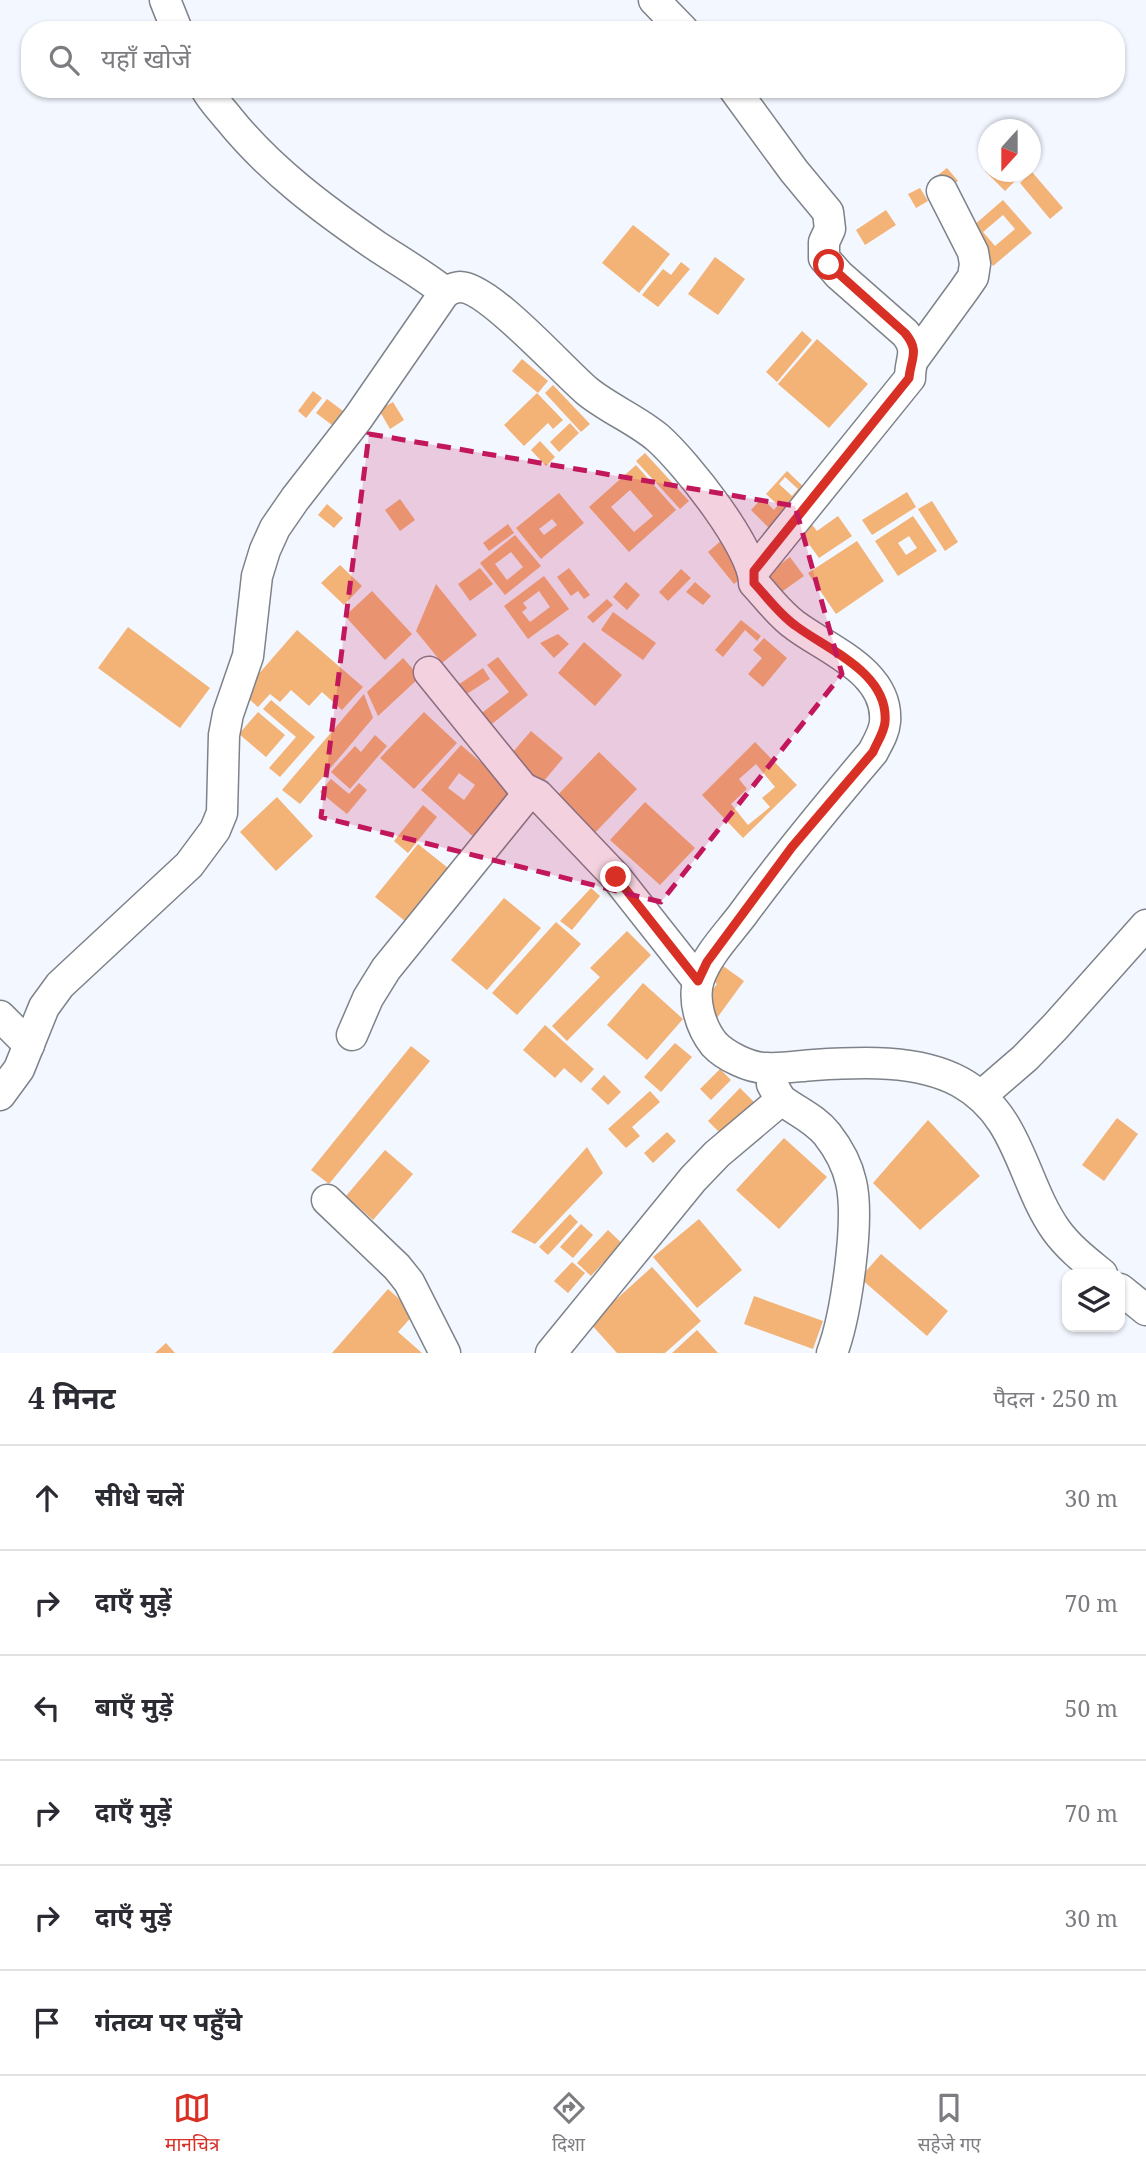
<!DOCTYPE html>
<html lang="hi">
<meta charset="utf-8">
<style>
body{margin:0;font-family:"Noto Serif","Noto Sans Devanagari",serif;background:#f2f2f3;color:#2b2b33}
.controls{position:absolute;right:21px;bottom:21px;display:grid;overflow:hidden;border-radius:14px;box-shadow:0 2px 5px #0004}
.controls button{width:63px;height:63px;display:grid;place-items:center;padding:0;border:0;border-bottom:2px solid #e1e1e2;background:#fff;color:#2b2b33;font:35px sans-serif}
.compass{position:absolute;left:978px;top:119px;width:63px;height:63px;border-radius:50%;background:#fff;box-shadow:0 2px 5px #0004;rotate:201deg}
.stop{position:absolute;width:21px;height:21px;margin:-16px;border:5px solid #d93025;border-radius:50%;background:#fff}
.stop.end{background:#d93025;border-color:#fff;box-shadow:0 2px 7px #0008}
.list{margin:0;padding:0;list-style:none}
h2{display:flex;justify-content:space-between;align-items:center;height:91px;margin:0;padding:0 28px;font-size:30px}
h2 small{font-size:23px;font-weight:400;color:#7c7c81}
.list li{display:grid;grid-template-columns:46px 1fr auto;gap:21px;align-items:center;box-sizing:border-box;height:105px;padding:0 28px;border-top:2px solid #e1e1e2}
.list b{display:block;font-size:26px;white-space:nowrap}
.list em{font-size:23px;font-style:normal;color:#7c7c81}
.icon{flex:none;width:38px;height:38px;fill:none;stroke:currentColor;stroke-width:2;stroke-linecap:round;stroke-linejoin:round}
.map{position:relative;flex:none;width:1146px;height:1353px;overflow:hidden}
.search{position:absolute;background:#fff;box-shadow:0 2px 5px #0004;left:21px;right:21px;top:21px;height:77px;display:flex;align-items:center;gap:18px;box-sizing:border-box;padding:0 24px;border-radius:28px;color:#7c7c81;font-size:26px}
.sheet{height:721px;background:#fff}
nav{display:flex;justify-content:space-around;align-items:center;box-sizing:border-box;height:98px;border-top:2px solid #e1e1e2;background:#fff;font-size:19px;color:#7c7c81}
nav a{display:grid;justify-items:center;gap:4px}
nav .on{color:#d93025}
.map>svg:first-child{display:block}
</style>
<div class="map">
<svg width="1146" height="1353" viewBox="0 0 1146 1353">
<rect width="100%" height="100%" fill="#f3f7ff"/>
<g fill="#f3b276" fill-rule="evenodd">
<polygon points="947,168 958,181 948,189 938,175"/>
<polygon points="988,168 988,172 1024,172 1005,191 985,171"/>
<polygon points="1032,172 1063,208 1050,219 1020,183"/>
<polygon points="920,188 928,201 916,208 908,194"/>
<path d="M1003,200L1032,233L993,266L965,233ZM1003,215L1015,229L995,246L983,232Z"/>
<polygon points="886,210 896,225 865,245 856,230"/>
<polygon points="633,225 670,254 639,293 602,263"/>
<polygon points="715,257 745,279 718,315 688,294"/>
<polygon points="681,262 690,269 658,307 642,295 663,269 671,275"/>
<polygon points="802,331 812,340 777,382 766,372"/>
<polygon points="817,339 868,384 829,428 778,384"/>
<polygon points="522,359 548,381 538,393 512,371"/>
<polygon points="553,385 590,424 581,432 545,393"/>
<polygon points="313,391 322,398 306,418 298,411"/>
<polygon points="537,393 563,420 553,429 548,423 524,446 504,425"/>
<polygon points="327,399 343,411 332,425 316,413"/>
<polygon points="393,402 404,420 390,429 379,410"/>
<polygon points="570,423 579,433 559,452 550,442"/>
<polygon points="540,441 555,457 546,466 531,450"/>
<polygon points="645,453 689,501 680,509 636,461"/>
<path d="M636,465L676,510L629,552L589,507ZM630,490L653,516L634,532L611,507Z"/>
<path d="M787,471L810,493L773,532L751,510L762,498L774,510L778,505L766,494ZM785,477L798,489L792,496L779,484Z"/>
<polygon points="907,492 916,507 872,535 862,520"/>
<path d="M559,493L584,523L541,559L516,528ZM552,519L557,525L544,535L539,529Z"/>
<polygon points="400,499 415,520 400,531 385,510"/>
<polygon points="932,501 958,542 945,551 918,509"/>
<polygon points="327,504 343,518 334,528 318,515"/>
<polygon points="838,516 852,536 819,558 798,529 809,521 817,531"/>
<path d="M913,516L937,551L898,576L875,541ZM909,536L917,548L906,555L898,543Z"/>
<polygon points="508,524 514,533 489,551 483,543"/>
<path d="M515,535L541,566L505,595L480,563ZM511,552L523,567L507,580L495,564Z"/>
<polygon points="723,539 749,571 734,584 708,552"/>
<polygon points="857,541 884,581 836,614 808,573"/>
<polygon points="790,557 804,576 773,598 760,579"/>
<polygon points="340,565 362,586 344,605 321,583"/>
<polygon points="480,568 493,584 470,601 458,584"/>
<polygon points="569,568 590,595 584,599 578,591 571,596 557,577"/>
<polygon points="681,569 691,578 668,601 659,592"/>
<path d="M544,576L569,609L528,639L504,606ZM539,591L550,607L530,622L522,612L527,608L523,603Z"/>
<polygon points="626,582 640,595 627,610 613,597"/>
<polygon points="695,582 711,596 703,605 686,592"/>
<polygon points="436,584 477,635 442,663 416,631"/>
<polygon points="372,591 412,634 385,660 345,616"/>
<polygon points="607,599 613,605 593,623 587,617"/>
<polygon points="613,612 656,643 643,660 601,630"/>
<polygon points="741,620 761,636 757,641 745,630 723,657 715,650"/>
<polygon points="128,627 210,688 180,728 98,668"/>
<polygon points="297,630 363,687 342,710 322,692 309,706 291,690 280,702 270,694 258,707 242,693"/>
<polygon points="558,634 569,644 554,658 540,643"/>
<polygon points="764,638 787,658 763,687 748,674 762,658 753,650"/>
<polygon points="584,642 622,675 595,706 558,673"/>
<polygon points="498,657 528,695 483,731 474,719 509,692 487,665"/>
<polygon points="403,658 420,677 378,716 367,692"/>
<polygon points="483,668 490,679 459,699 452,689"/>
<polygon points="364,694 373,718 300,804 282,790"/>
<polygon points="271,700 315,737 280,777 269,768 296,737 263,709"/>
<polygon points="258,712 285,735 266,757 239,734"/>
<polygon points="424,712 457,743 414,789 380,758"/>
<polygon points="531,731 563,758 539,787 506,760"/>
<polygon points="375,735 387,746 350,789 331,772 355,746 361,752"/>
<path d="M755,742L797,785L743,838L702,795ZM756,764L775,787L762,798L770,807L748,825L731,804L747,789L739,779Z"/>
<path d="M461,745L517,794L477,840L421,790ZM459,773L475,785L464,800L448,788Z"/>
<polygon points="599,752 637,789 588,840 550,803"/>
<polygon points="331,779 349,794 359,783 367,790 347,814 320,792"/>
<polygon points="277,797 313,836 276,871 240,832"/>
<polygon points="645,802 695,848 660,885 610,840"/>
<polygon points="423,805 437,817 408,853 394,841"/>
<polygon points="418,844 453,872 410,925 375,897"/>
<polygon points="591,888 600,896 572,930 560,921"/>
<polygon points="504,898 541,928 487,990 451,960"/>
<polygon points="556,922 581,944 517,1015 492,993"/>
<polygon points="627,931 651,955 567,1041 552,1026 600,977 590,968"/>
<polygon points="719,963 744,981 717,1018 701,1005 717,984 708,977"/>
<polygon points="643,983 683,1019 647,1060 607,1025"/>
<polygon points="545,1025 594,1069 581,1083 564,1068 555,1078 523,1050"/>
<polygon points="675,1043 692,1057 661,1092 644,1077"/>
<polygon points="411,1046 430,1061 329,1184 311,1170"/>
<polygon points="720,1069 731,1080 711,1100 700,1089"/>
<polygon points="604,1075 621,1092 608,1105 591,1089"/>
<polygon points="740,1088 759,1107 727,1140 708,1121"/>
<polygon points="650,1091 660,1102 632,1127 640,1136 626,1148 608,1129"/>
<polygon points="1117,1118 1138,1134 1104,1181 1082,1165"/>
<polygon points="928,1120 980,1176 920,1230 873,1183"/>
<polygon points="667,1132 676,1141 653,1163 644,1153"/>
<polygon points="784,1138 827,1177 779,1229 736,1190"/>
<polygon points="587,1147 603,1173 535,1244 511,1232"/>
<polygon points="385,1150 413,1174 373,1220 346,1196"/>
<polygon points="570,1214 578,1222 548,1255 539,1247"/>
<polygon points="699,1219 742,1270 697,1308 653,1257"/>
<polygon points="581,1224 593,1235 573,1258 560,1247"/>
<polygon points="608,1230 632,1253 614,1272 603,1263 591,1276 577,1263"/>
<polygon points="881,1254 948,1311 927,1336 860,1278"/>
<polygon points="572,1262 585,1273 568,1293 554,1281"/>
<polygon points="652,1267 701,1321 665,1353 617,1353 590,1323"/>
<polygon points="388,1289 415,1313 398,1332 422,1353 332,1353"/>
<polygon points="754,1296 823,1321 813,1349 744,1324"/>
<polygon points="697,1330 718,1353 672,1353"/>
<polygon points="166,1343 175,1353 155,1353"/>
</g>
<g fill="none" stroke-linecap="round" stroke-linejoin="round">
<defs>
<g id="minor">
<polyline points="165,0 177,30"/>
<polyline points="654,0 683,30"/>
<path d="M206,89C212,100 221,109 229,119C270,170 324,210 378,247C401,262 423,275 445,292C449,290 455,287 460,287C489,287 562,370 587,391C609,409 637,420 658,438C686,463 754,548 754,583C767,597 780,615 796,626C828,650 889,672 885,722C884,733 878,742 873,752C828,805 784,858 743,914C728,934 707,955 699,979C692,1000 701,1028 714,1044C725,1056 750,1068 766,1068C782,1069 798,1066 814,1065C860,1062 918,1059 960,1082C1020,1115 1021,1180 1056,1230C1069,1248 1086,1261 1102,1274"/>
<path d="M734,89L794,171L828,212L830,229L824,242V258L839,275L905,333C920,351 910,358 910,378L754,571"/>
<polyline points="913,360 964,290 973,277 975,264 973,252 942,191"/>
<polyline points="429,672 523,788"/>
<polyline points="0,1016 29,1045"/>
<polyline points="352,1035 368,998 386,969 526,796 523,788 538,795 616,877 698,981"/>
<path d="M772,1084C775,1089 778,1097 783,1101C798,1112 815,1119 827,1134C838,1148 847,1164 851,1182C860,1220 846,1316 832,1353"/>
<polyline points="0,1095 19,1069 44,1007 60,985 189,865 215,830 222,813 224,735 228,714 248,656 257,576 265,550 275,528 295,499 358,418 445,292"/>
<polyline points="981,1096 1025,1058 1055,1027 1146,925"/>
<polyline points="327,1200 397,1267 409,1282 445,1353"/>
<polyline points="1120,1289 1146,1310"/>
<polyline points="551,1353 693,1179 717,1154 781,1100"/>
</g>
</defs>
<use href="#minor" stroke="#7e8289" stroke-width="33"/>
<use href="#minor" stroke="#fff" stroke-width="30"/>
</g>
<g fill="none" stroke-linecap="round" stroke-linejoin="round">
<path stroke="#d93025" stroke-width="9" d="M616,877L698,981L707,962L792,847L873,752C877,742 884,733 885,722C889,673 828,650 796,626C780,615 767,597 754,583V571L909,378C911,358 920,351 905,333L829,265"/>
</g>
<path fill="#c2185b" fill-opacity="0.2" stroke="#c2185b" stroke-width="5" stroke-dasharray="14 9" stroke-linejoin="round" d="M369,434L795,506L842,674L661,902L321,817Z"/>
</svg>
<div class="controls">
<button><svg class="icon" aria-label="layers" viewBox="0 0 24 24"><path d="M12 4l9 5-9 5-9-5zM3 14l9 5 9-5"/></svg></button>
</div>
<svg class="compass" viewBox="-18 -18 36 36"><path d="M0-13l5 13h-10z" fill="#e53935"/><path d="M0 13l5-13h-10z" fill="#7c7c81"/></svg>
<div class="stop" style="left:829px;top:265px"></div>
<div class="stop end" style="left:616px;top:877px"></div>
<div class="search"><svg class="icon" aria-label="search" viewBox="0 0 24 24"><circle cx="10" cy="10" r="6"/><path d="M15 15l6 6"/></svg>यहाँ खोजें</div>
</div>
<section class="sheet">
<h2>4 मिनट<small>पैदल · 250 m</small></h2>
<ul class="list">
<li><svg class="icon" aria-label="ahead" viewBox="0 0 24 24"><path d="M12 20V5M6 11l6-6 6 6"/></svg><div><b>सीधे चलें</b></div><em>30 m</em></li>
<li><svg class="icon" aria-label="right" viewBox="0 0 24 24"><path d="M7 20v-9h11M14 6l5 5-5 5"/></svg><div><b>दाएँ मुड़ें</b></div><em>70 m</em></li>
<li><svg class="icon" aria-label="left" viewBox="0 0 24 24"><path d="M17 20v-9H6M10 6l-5 5 5 5"/></svg><div><b>बाएँ मुड़ें</b></div><em>50 m</em></li>
<li><svg class="icon" aria-label="right" viewBox="0 0 24 24"><path d="M7 20v-9h11M14 6l5 5-5 5"/></svg><div><b>दाएँ मुड़ें</b></div><em>70 m</em></li>
<li><svg class="icon" aria-label="right" viewBox="0 0 24 24"><path d="M7 20v-9h11M14 6l5 5-5 5"/></svg><div><b>दाएँ मुड़ें</b></div><em>30 m</em></li>
<li><svg class="icon" aria-label="arrive" viewBox="0 0 24 24"><path d="M6 21V4h12l-3 4 3 4H6"/></svg><div><b>गंतव्य पर पहुँचे</b></div></li>
</ul>
</section>
<nav>
<a class="on"><svg class="icon" aria-label="map" viewBox="0 0 24 24"><path d="M3 6l6-2 6 2 6-2v14l-6 2-6-2-6 2zM9 4v14M15 6v14"/></svg>मानचित्र</a>
<a><svg class="icon" aria-label="directions" viewBox="0 0 24 24"><path d="M12 3l9 9-9 9-9-9zM9 14v-3h6M13 9l2 2-2 2"/></svg>दिशा</a>
<a><svg class="icon" aria-label="saved" viewBox="0 0 24 24"><path d="M7 4h10v16l-5-4-5 4z"/></svg>सहेजे गए</a>
</nav>
